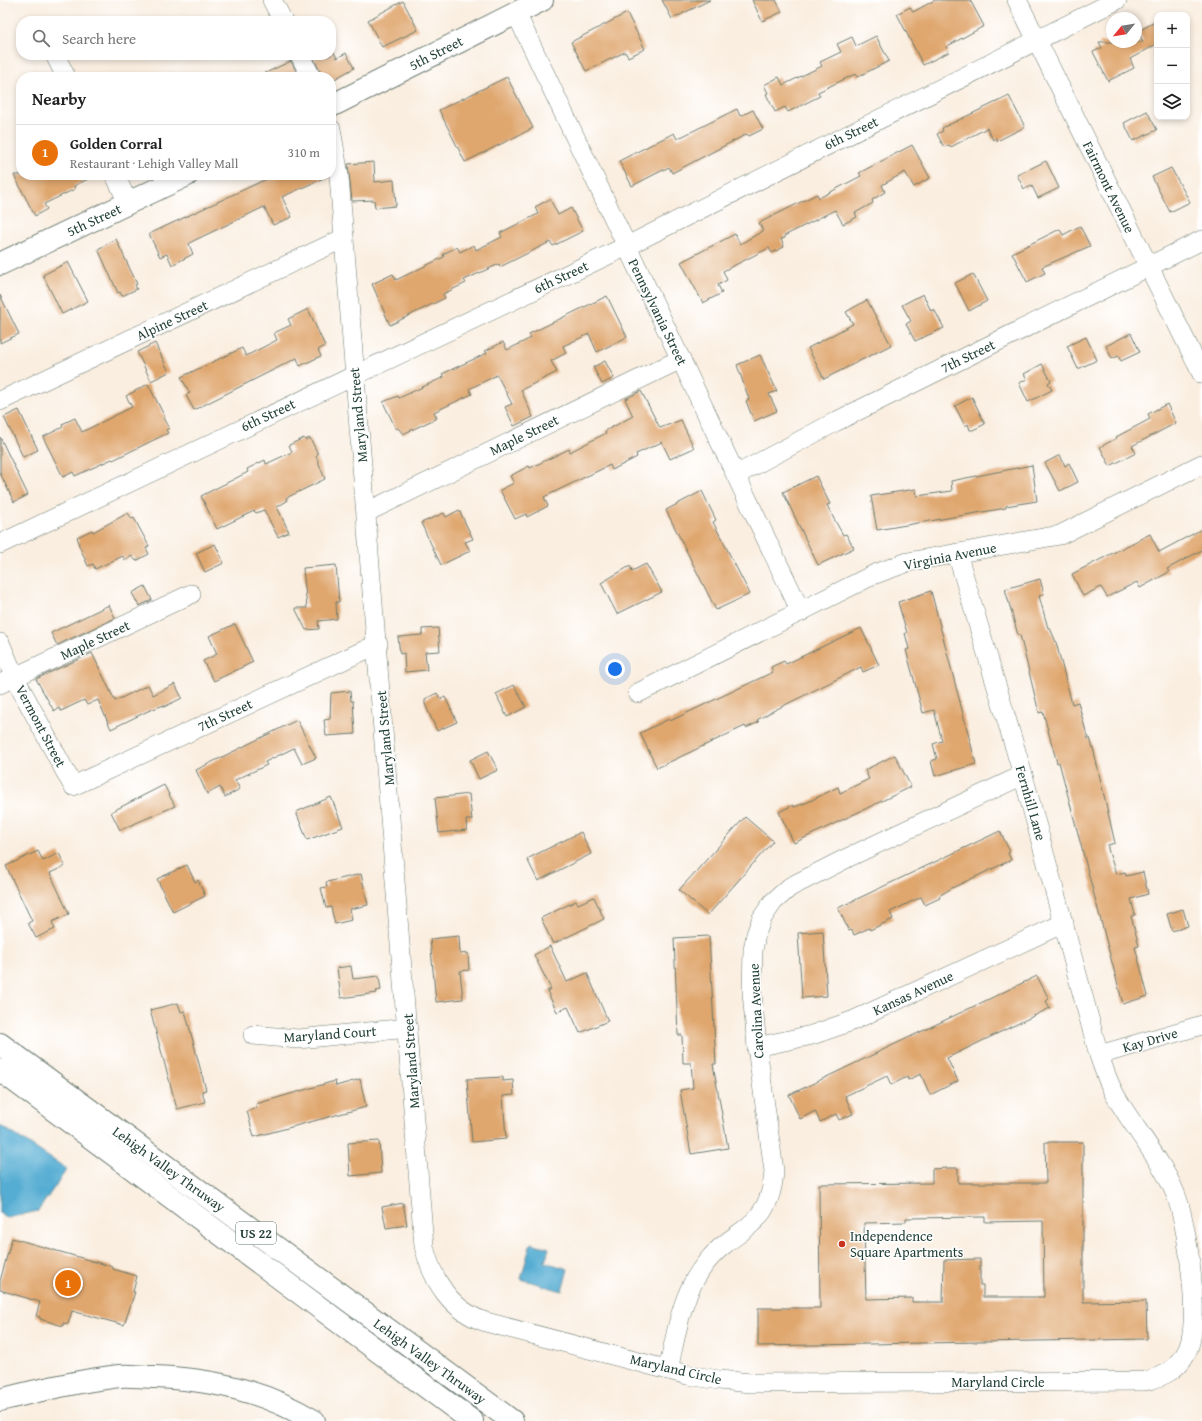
<!DOCTYPE html>
<meta charset="utf-8">
<style>
body{margin:0;font-family:"Gentium Book Plus",serif;background:#f2f2f2;color:#222}
.controls{position:absolute;right:12px;top:12px;display:grid;overflow:hidden;border-radius:8px;box-shadow:0 2px 6px #0003}
.controls button{width:36px;height:36px;display:grid;place-items:center;padding:0;border:0;border-bottom:1px solid #e0e0e0;background:#fff;color:#222;font:20px sans-serif}
.compass{position:absolute;left:1106px;top:12px;width:36px;height:36px;border-radius:50%;background:#fff;box-shadow:0 2px 6px #0003;rotate:240deg}
.you{position:absolute;left:615px;top:669px;width:14px;height:14px;margin:-10px;border:3px solid #fff;border-radius:50%;background:#1a73e8;box-shadow:0 0 0 6px #1a73e833}
.badge{display:grid;place-items:center;width:26px;height:26px;border-radius:50%;background:#c8321e;color:#fff;font-size:13px;font-weight:700}
.pin{position:absolute;translate:-50% -50%;border:2px solid #fff;box-shadow:0 1px 4px #0006}
.list{margin:0;padding:0;list-style:none}
h2{display:flex;justify-content:space-between;align-items:center;height:52px;margin:0;padding:0 16px;font-size:17px}
h2 small{font-size:13px;font-weight:400;color:#767676}
.list li{display:grid;grid-template-columns:26px 1fr auto;gap:12px;align-items:center;box-sizing:border-box;height:56px;padding:0 16px;border-top:1px solid #e0e0e0}
.list b{display:block;font-size:15px;white-space:nowrap}
.list p{margin:0;font-size:13px;white-space:nowrap;color:#767676}
.list em{font-size:13px;font-style:normal;color:#767676}
.icon{flex:none;width:22px;height:22px;fill:none;stroke:currentColor;stroke-width:2;stroke-linecap:round;stroke-linejoin:round}
.map{position:relative;flex:none;width:1202px;height:1421px;overflow:hidden}
.search{position:absolute;background:#fff;box-shadow:0 2px 6px #0003;left:16px;top:16px;width:320px;height:44px;display:flex;align-items:center;gap:10px;box-sizing:border-box;padding:0 14px;border-radius:16px;color:#767676;font-size:15px}
.panel{position:absolute;background:#fff;box-shadow:0 2px 6px #0003;left:16px;top:72px;width:320px;height:108px;border-radius:16px}
.map>svg:first-child{display:block}
</style>
<div class="map">
<svg width="1202" height="1421" viewBox="0 0 1202 1421">
<rect width="100%" height="100%" fill="#fff"/>
<filter id="ink" filterUnits="userSpaceOnUse"><feTurbulence type="fractalNoise" baseFrequency=".025" numOctaves="2"/><feDisplacementMap in="SourceGraphic" scale="8" xChannelSelector="R" yChannelSelector="G"/><feConvolveMatrix kernelMatrix="1 2 1 2 8 2 1 2 1" color-interpolation-filters="sRGB"/></filter>
<filter id="wash" filterUnits="userSpaceOnUse"><feTurbulence type="fractalNoise" baseFrequency=".012" numOctaves="4" result="noise"/><feDisplacementMap in="SourceGraphic" scale="16" xChannelSelector="R" yChannelSelector="G"/><feGaussianBlur stdDeviation="0.9" result="paint"/><feColorMatrix in="noise" values="0 0 0 0 0 0 0 0 0 0 0 0 0 0 0 0 0 1.4 0 .05"/><feComposite in="paint" operator="in"/></filter>
<g filter="url(#wash)">
<rect width="100%" height="100%" fill="#faeee0"/>
<g fill="#56add3" stroke="#3a7584">
<polygon points="0,1125 67,1169 38,1211 7,1218 0,1213"/>
<polygon points="531,1243 549,1248 545,1262 568,1269 562,1291 521,1279"/>
</g>
<g id="blocks">
<g fill="#dfa66d" fill-rule="evenodd">
<polygon points="662,0 710,0 672,19"/>
<polygon points="752,0 776,0 782,12 762,21"/>
<polygon points="935,0 970,0 984,26 946,47 949,52 923,65 897,14 910,7 913,12"/>
<polygon points="403,1 418,30 382,47 368,20"/>
<polygon points="627,13 645,49 628,57 625,52 586,71 571,42"/>
<polygon points="1157,21 1157,44 1130,59 1134,68 1108,81 1093,52 1102,48 1099,42 1143,42 1138,31"/>
<polygon points="876,36 889,61 857,77 855,74 818,92 820,96 788,112 785,107 775,112 766,94 768,93 764,85 779,77 783,85 822,66 820,62 841,52 837,44 852,37 856,46"/>
<polygon points="332,49 337,58 346,53 354,68 331,81 331,77 329,77 326,72 322,75 314,59 322,55 331,55"/>
<polygon points="291,61 299,77 257,77"/>
<polygon points="507,77 533,128 465,162 439,110"/>
<polygon points="1009,96 1025,127 997,141 996,138 993,140 987,128 951,147 949,145 944,147 937,134 943,131 942,128"/>
<polygon points="737,109 740,116 753,110 763,129 749,136 747,134 672,173 669,167 632,186 619,161 674,133 677,139"/>
<polygon points="1147,111 1157,130 1133,141 1124,123"/>
<polygon points="912,145 930,178 914,187 905,172 882,185 885,192 872,200 873,203 855,213 857,217 843,224 835,210 784,236 785,238 781,239 784,247 772,253 769,248 723,271 727,280 718,285 722,293 703,303 681,262 735,234 740,244 763,231 759,223 817,194 819,198 861,176 859,173"/>
<polygon points="1046,161 1059,188 1038,198 1032,186 1024,189 1017,175"/>
<polygon points="374,162 375,182 394,180 396,206 375,208 374,200 352,201 348,164"/>
<polygon points="1171,168 1190,202 1170,212 1152,177"/>
<polygon points="14,175 96,175 74,186 75,189 44,204 47,209 35,216"/>
<polygon points="275,175 328,176 282,197 292,217 273,225 264,207 193,241 189,244 193,254 172,265 167,254 160,257 149,234"/>
<polygon points="550,199 558,215 571,208 583,231 553,246 550,242 500,267 499,264 464,280 466,283 443,294 445,298 390,325 372,284 393,274 396,280 444,257 443,254 457,247 460,252 474,245 476,250 502,237 500,233 538,214 535,207"/>
<polygon points="1080,226 1090,246 1042,267 1045,273 1027,282 1012,253 1060,229 1063,235"/>
<polygon points="116,239 137,284 135,285 137,289 122,296 120,292 118,293 98,249"/>
<polygon points="68,262 88,301 62,314 43,275"/>
<polygon points="973,274 987,301 969,311 955,283"/>
<polygon points="923,294 931,311 934,309 944,328 915,341 906,324 911,321 902,305"/>
<polygon points="0,295 19,334 0,343"/>
<polygon points="607,296 627,337 597,352 589,334 563,346 566,353 551,361 557,372 521,390 533,417 514,426 505,407 512,404 497,375 469,389 472,394 434,412 437,418 403,434 398,428 396,429 383,402 398,396 399,398 444,377 442,374 487,353 485,351 503,342 507,350 531,338 529,334"/>
<polygon points="867,300 891,345 824,379 808,348 853,324 846,312"/>
<polygon points="308,309 325,346 318,350 321,356 300,366 297,358 194,410 186,395 190,393 181,377 242,348 246,356 277,340 274,333 291,325 288,319"/>
<polygon points="1131,333 1140,352 1121,361 1118,356 1112,359 1106,346"/>
<polygon points="1086,337 1097,360 1078,369 1067,346"/>
<polygon points="155,343 169,372 151,381 137,352"/>
<polygon points="760,355 777,391 769,394 777,411 754,421 746,401 749,399 737,365"/>
<polygon points="605,361 614,378 602,384 593,367"/>
<polygon points="1042,364 1051,381 1048,383 1052,390 1028,402 1019,383 1027,379 1024,374"/>
<polygon points="148,384 165,417 163,418 169,428 166,430 168,433 113,460 112,459 75,476 73,472 63,477 43,437 63,427 62,424 75,418 82,432 132,407 126,396"/>
<polygon points="641,391 660,428 681,420 694,448 670,459 662,442 636,454 637,457 612,470 610,465 544,497 548,506 527,517 526,514 515,519 500,490 514,483 510,476 529,466 530,468 569,449 570,452 606,433 605,431 633,416 625,399"/>
<polygon points="972,397 985,424 973,430 970,430 968,424 965,426 955,406"/>
<polygon points="1167,404 1176,423 1132,446 1136,453 1110,466 1100,447 1117,438 1116,437 1150,419 1148,414"/>
<polygon points="19,410 38,450 23,457 4,417"/>
<polygon points="0,437 28,495 14,502 0,473"/>
<polygon points="304,438 305,440 310,438 318,454 316,456 325,479 286,498 287,501 277,507 289,532 278,537 264,510 256,513 254,511 217,529 201,496 248,472 247,469 265,460 266,464 292,452 289,445"/>
<polygon points="1060,455 1065,466 1069,463 1078,482 1060,491 1045,463"/>
<polygon points="1032,465 1037,501 1006,506 1006,508 877,530 871,496 916,489 917,496 952,491 951,481"/>
<polygon points="816,476 830,504 827,505 834,519 843,535 846,534 854,548 818,565 783,492"/>
<polygon points="702,491 716,520 713,522 750,594 716,610 666,510"/>
<polygon points="459,510 473,539 465,542 470,551 441,565 421,523 444,513 446,517"/>
<polygon points="128,513 132,519 134,518 149,546 146,548 149,554 136,561 132,556 125,560 123,556 95,569 93,564 88,566 78,543 79,543 77,537 92,530 93,532"/>
<polygon points="1202,529 1202,550 1167,569 1169,572 1140,588 1137,582 1107,597 1101,587 1083,596 1072,574 1150,534 1159,552"/>
<polygon points="215,544 224,563 205,572 196,553"/>
<polygon points="646,564 662,592 617,614 601,583 630,566 632,571"/>
<polygon points="336,565 339,602 336,602 337,619 318,621 319,629 306,630 295,608 307,608 303,568"/>
<polygon points="1040,579 1044,594 1039,596 1048,628 1050,628 1056,642 1072,704 1078,702 1088,739 1090,738 1094,752 1115,843 1108,845 1108,849 1116,874 1125,872 1126,876 1143,872 1148,894 1131,899 1135,915 1131,916 1139,946 1135,947 1148,996 1123,1004 1059,762 1057,763 1043,712 1039,713 1020,635 1018,635 1005,589"/>
<polygon points="145,586 152,600 139,606 132,593"/>
<polygon points="931,591 976,764 935,776 931,761 937,759 933,744 942,741 934,710 923,713 906,650 909,649 905,633 907,633 898,602"/>
<polygon points="109,605 115,618 57,645 51,633"/>
<polygon points="235,624 253,662 214,681 203,661 217,654 209,636"/>
<polygon points="438,628 440,651 425,652 427,670 405,672 404,653 400,654 398,637 422,635 422,629"/>
<polygon points="861,628 879,665 863,672 861,667 771,712 757,720 759,722 746,728 745,726 657,768 640,733 669,719 670,721 773,672 771,667 784,661 786,664"/>
<polygon points="92,653 115,701 148,685 153,695 175,684 182,698 164,707 164,705 148,711 111,729 98,700 87,705 84,700 61,711 59,708 54,711 36,679"/>
<polygon points="514,685 526,707 507,717 496,694"/>
<polygon points="350,691 351,701 353,701 355,734 326,736 324,720 330,719 331,693"/>
<polygon points="437,693 440,699 445,697 457,722 437,731 425,704 425,699"/>
<polygon points="297,720 316,758 302,764 294,748 265,762 267,765 235,780 240,789 225,797 220,787 207,794 196,770"/>
<polygon points="488,751 498,770 479,779 470,760"/>
<polygon points="895,755 911,787 794,843 779,812 793,805 794,807 808,802 838,787 840,793 869,779 865,770"/>
<polygon points="164,785 175,806 120,830 111,812"/>
<polygon points="469,794 472,820 466,820 467,830 439,833 435,798"/>
<polygon points="331,797 343,827 307,840 296,812"/>
<polygon points="745,817 773,841 708,915 679,890"/>
<polygon points="1000,831 1010,852 1008,853 1011,860 952,888 939,896 940,898 925,905 921,897 890,912 893,919 870,930 869,928 854,935 852,930 849,931 838,908"/>
<polygon points="581,832 591,854 538,881 527,859"/>
<polygon points="38,851 43,861 59,853 65,866 50,873 69,914 52,922 55,929 36,938 28,923 32,921 6,866"/>
<polygon points="187,865 195,882 198,880 205,896 173,912 157,879"/>
<polygon points="361,874 368,905 350,909 352,920 335,924 331,907 326,908 321,888 327,887 326,882 327,882"/>
<polygon points="594,897 604,919 553,944 541,918 576,901 578,904"/>
<polygon points="1183,909 1188,926 1172,931 1167,914"/>
<polygon points="823,931 827,996 802,998 798,933"/>
<polygon points="459,936 460,954 468,953 469,970 460,971 463,999 436,1002 430,939"/>
<polygon points="709,936 716,1064 713,1064 728,1148 691,1154 680,1090 693,1088 691,1063 683,1063 682,1035 678,1035 674,938"/>
<polygon points="550,946 567,982 587,973 608,1021 580,1033 568,1007 557,1012 547,991 551,989 534,955"/>
<polygon points="351,966 353,979 379,976 381,990 376,991 377,993 341,998 337,968"/>
<polygon points="1037,976 1049,999 1046,1001 1050,1008 947,1058 958,1081 930,1095 921,1074 908,1080 907,1077 891,1085 887,1076 845,1096 853,1114 839,1120 836,1114 820,1122 815,1111 800,1119 789,1095"/>
<polygon points="178,1003 181,1012 185,1011 206,1090 202,1091 205,1102 177,1109 150,1010"/>
<polygon points="503,1077 503,1081 513,1080 514,1095 503,1096 506,1139 472,1142 467,1079"/>
<polygon points="360,1079 366,1107 254,1137 247,1111 257,1108 256,1104 335,1081 336,1086"/>
<polygon points="379,1141 381,1173 350,1176 348,1143"/>
<path d="M1045,1142H1083V1302L1146,1301L1147,1339L758,1346V1308H820L819,1184L932,1183V1169L947,1168H958V1183H1046ZM985,1217V1222L1043,1221L1044,1297H983V1285H980V1259L944,1260L943,1302H912V1298L866,1299L864,1223L906,1222V1218Z"/>
<polygon points="403,1203 407,1225 386,1228 382,1207"/>
<polygon points="12,1238 113,1267 113,1269 137,1276 133,1292 135,1292 124,1325 72,1311 68,1324 63,1323 63,1326 40,1319 40,1317 36,1316 40,1302 0,1290 0,1281"/>
</g>
</g>
</g>
<g filter="url(#ink)">
<use href="#blocks" fill-opacity="0" stroke="#6c7b70" stroke-width="1"/>
<g fill="none" stroke-linecap="round" stroke-linejoin="round">
<defs>
<g id="street">
<polyline points="272,0 283,21"/>
<polyline points="1017,0 1202,374"/>
<polyline points="516,13 801,612"/>
<polyline points="55,55 66,77"/>
<polyline points="300,55 311,77"/>
<path d="M331,129L339,176L424,1246C432,1280 451,1311 486,1322L688,1375L719,1380L751,1383L1145,1381C1163,1377 1177,1370 1186,1353C1202,1325 1188,1232 1178,1201C1167,1167 1136,1131 1118,1100C1109,1086 1104,1070 1099,1055L1023,775L957,553"/>
<polyline points="115,175 128,203"/>
<polyline points="0,401 344,238"/>
<polyline points="736,475 835,422 1202,240"/>
<polyline points="367,512 681,359"/>
<polyline points="0,544 627,246 1117,0"/>
<polyline points="0,643 15,678 73,786 378,644"/>
<polyline points="0,684 191,594"/>
<polyline points="638,693 875,574 908,562 1060,535 1202,464"/>
<polyline points="253,1035 298,1039 408,1028"/>
<polyline points="757,1047 812,1035 852,1021 1064,923"/>
<polyline points="1099,1055 1202,1025"/>
<path d="M668,1370C675,1341 679,1308 694,1281C701,1268 713,1253 725,1244C736,1235 749,1228 758,1217C769,1204 773,1188 774,1171L757,1047L752,992L753,950L756,934L762,918L773,902L790,887L847,858L1023,775"/>
</g>
<g id="secondary">
<polyline points="331,106 542,0"/>
<polyline points="0,264 187,175"/>
<path d="M0,1400C39,1390 78,1381 119,1376C131,1375 143,1377 155,1377C212,1379 265,1391 314,1421"/>
</g>
<g id="highway">
<polyline points="0,1044 512,1421"/>
<polyline points="0,1070 472,1421"/>
</g>
</defs>
<use href="#street" stroke="#6c7b70" stroke-width="20"/>
<use href="#secondary" stroke="#6c7b70" stroke-width="24"/>
<use href="#highway" stroke="#6c7b70" stroke-width="24"/>
<use href="#street" stroke="#fff" stroke-width="19"/>
<use href="#secondary" stroke="#fff" stroke-width="22"/>
<use href="#highway" stroke="#fff" stroke-width="22"/>
</g>
</g>
<circle fill="#c8321e" stroke="#fff" stroke-width="1.5" cx="842" cy="1244" r="4"/>
<g text-anchor="middle" stroke-width="3" stroke-linejoin="round" paint-order="stroke">
<rect fill="#fff" stroke="#627771" stroke-width="1" x="236" y="1222" width="40" height="22" rx="3"/>
<g font-size="13" font-weight="bold" fill="#1f3d34">
<text x="256" y="1238">US 22</text>
</g>
<g font-size="14" fill="#1f3d34" stroke="#fff">
<text transform="translate(436 53) rotate(-27)" y="5">5th Street</text>
<text transform="translate(851 133) rotate(-26)" y="5">6th Street</text>
<text transform="translate(1109 187) rotate(64)" y="5">Fairmont Avenue</text>
<text transform="translate(94 220) rotate(-25)" y="5">5th Street</text>
<text transform="translate(561 277) rotate(-25)" y="5">6th Street</text>
<text transform="translate(658 312) rotate(64)" y="5">Pennsylvania Street</text>
<text transform="translate(172 320) rotate(-25)" y="5">Alpine Street</text>
<text transform="translate(968 356) rotate(-26)" y="5">7th Street</text>
<text transform="translate(268 415) rotate(-25)" y="5">6th Street</text>
<text transform="translate(358 415) rotate(-95)" y="5">Maryland Street</text>
<text transform="translate(524 435) rotate(-26)" y="5">Maple Street</text>
<text transform="translate(950 556) rotate(-11)" y="5">Virginia Avenue</text>
<text transform="translate(95 640) rotate(-25)" y="5">Maple Street</text>
<text transform="translate(225 715) rotate(-25)" y="5">7th Street</text>
<text transform="translate(41 726) rotate(62)" y="5">Vermont Street</text>
<text transform="translate(385 738) rotate(-95)" y="5">Maryland Street</text>
<text transform="translate(1031 803) rotate(74)" y="5">Fernhill Lane</text>
<text transform="translate(913 993) rotate(-25)" y="5">Kansas Avenue</text>
<text transform="translate(756 1011) rotate(-93)" y="5">Carolina Avenue</text>
<text transform="translate(330 1034) rotate(-4)" y="5">Maryland Court</text>
<text transform="translate(1150 1040) rotate(-16)" y="5">Kay Drive</text>
<text transform="translate(411 1061) rotate(-94)" y="5">Maryland Street</text>
<text transform="translate(169 1169) rotate(36)" y="5">Lehigh Valley Thruway</text>
<text transform="translate(430 1361) rotate(36)" y="5">Lehigh Valley Thruway</text>
<text transform="translate(676 1369) rotate(13)" y="5">Maryland Circle</text>
<text x="998" y="1387">Maryland Circle</text>
</g>
<g font-size="14" fill="#1f3d34" stroke="#fff" text-anchor="start">
<text x="850" y="1241">Independence<tspan x="850" dy="16">Square Apartments</tspan></text>
</g>
</g>
</svg>
<div class="controls">
<button>+</button>
<button>−</button>
<button><svg class="icon" aria-label="layers" viewBox="0 0 24 24"><path d="M12 4l9 5-9 5-9-5zM3 14l9 5 9-5"/></svg></button>
</div>
<svg class="compass" viewBox="-18 -18 36 36"><path d="M0-13l5 13h-10z" fill="#e53935"/><path d="M0 13l5-13h-10z" fill="#767676"/></svg>
<div class="you"></div>
<div class="pin badge" style="left:68px;top:1283px;background:#e8710a">1</div>
<div class="search"><svg class="icon" aria-label="search" viewBox="0 0 24 24"><circle cx="10" cy="10" r="6"/><path d="M15 15l6 6"/></svg>Search here</div>
<section class="panel">
<h2>Nearby<small></small></h2>
<ul class="list">
<li><span class="badge" style="background:#e8710a">1</span><div><b>Golden Corral</b><p>Restaurant · Lehigh Valley Mall</p></div><em>310 m</em></li>
</ul>
</section>
</div>
